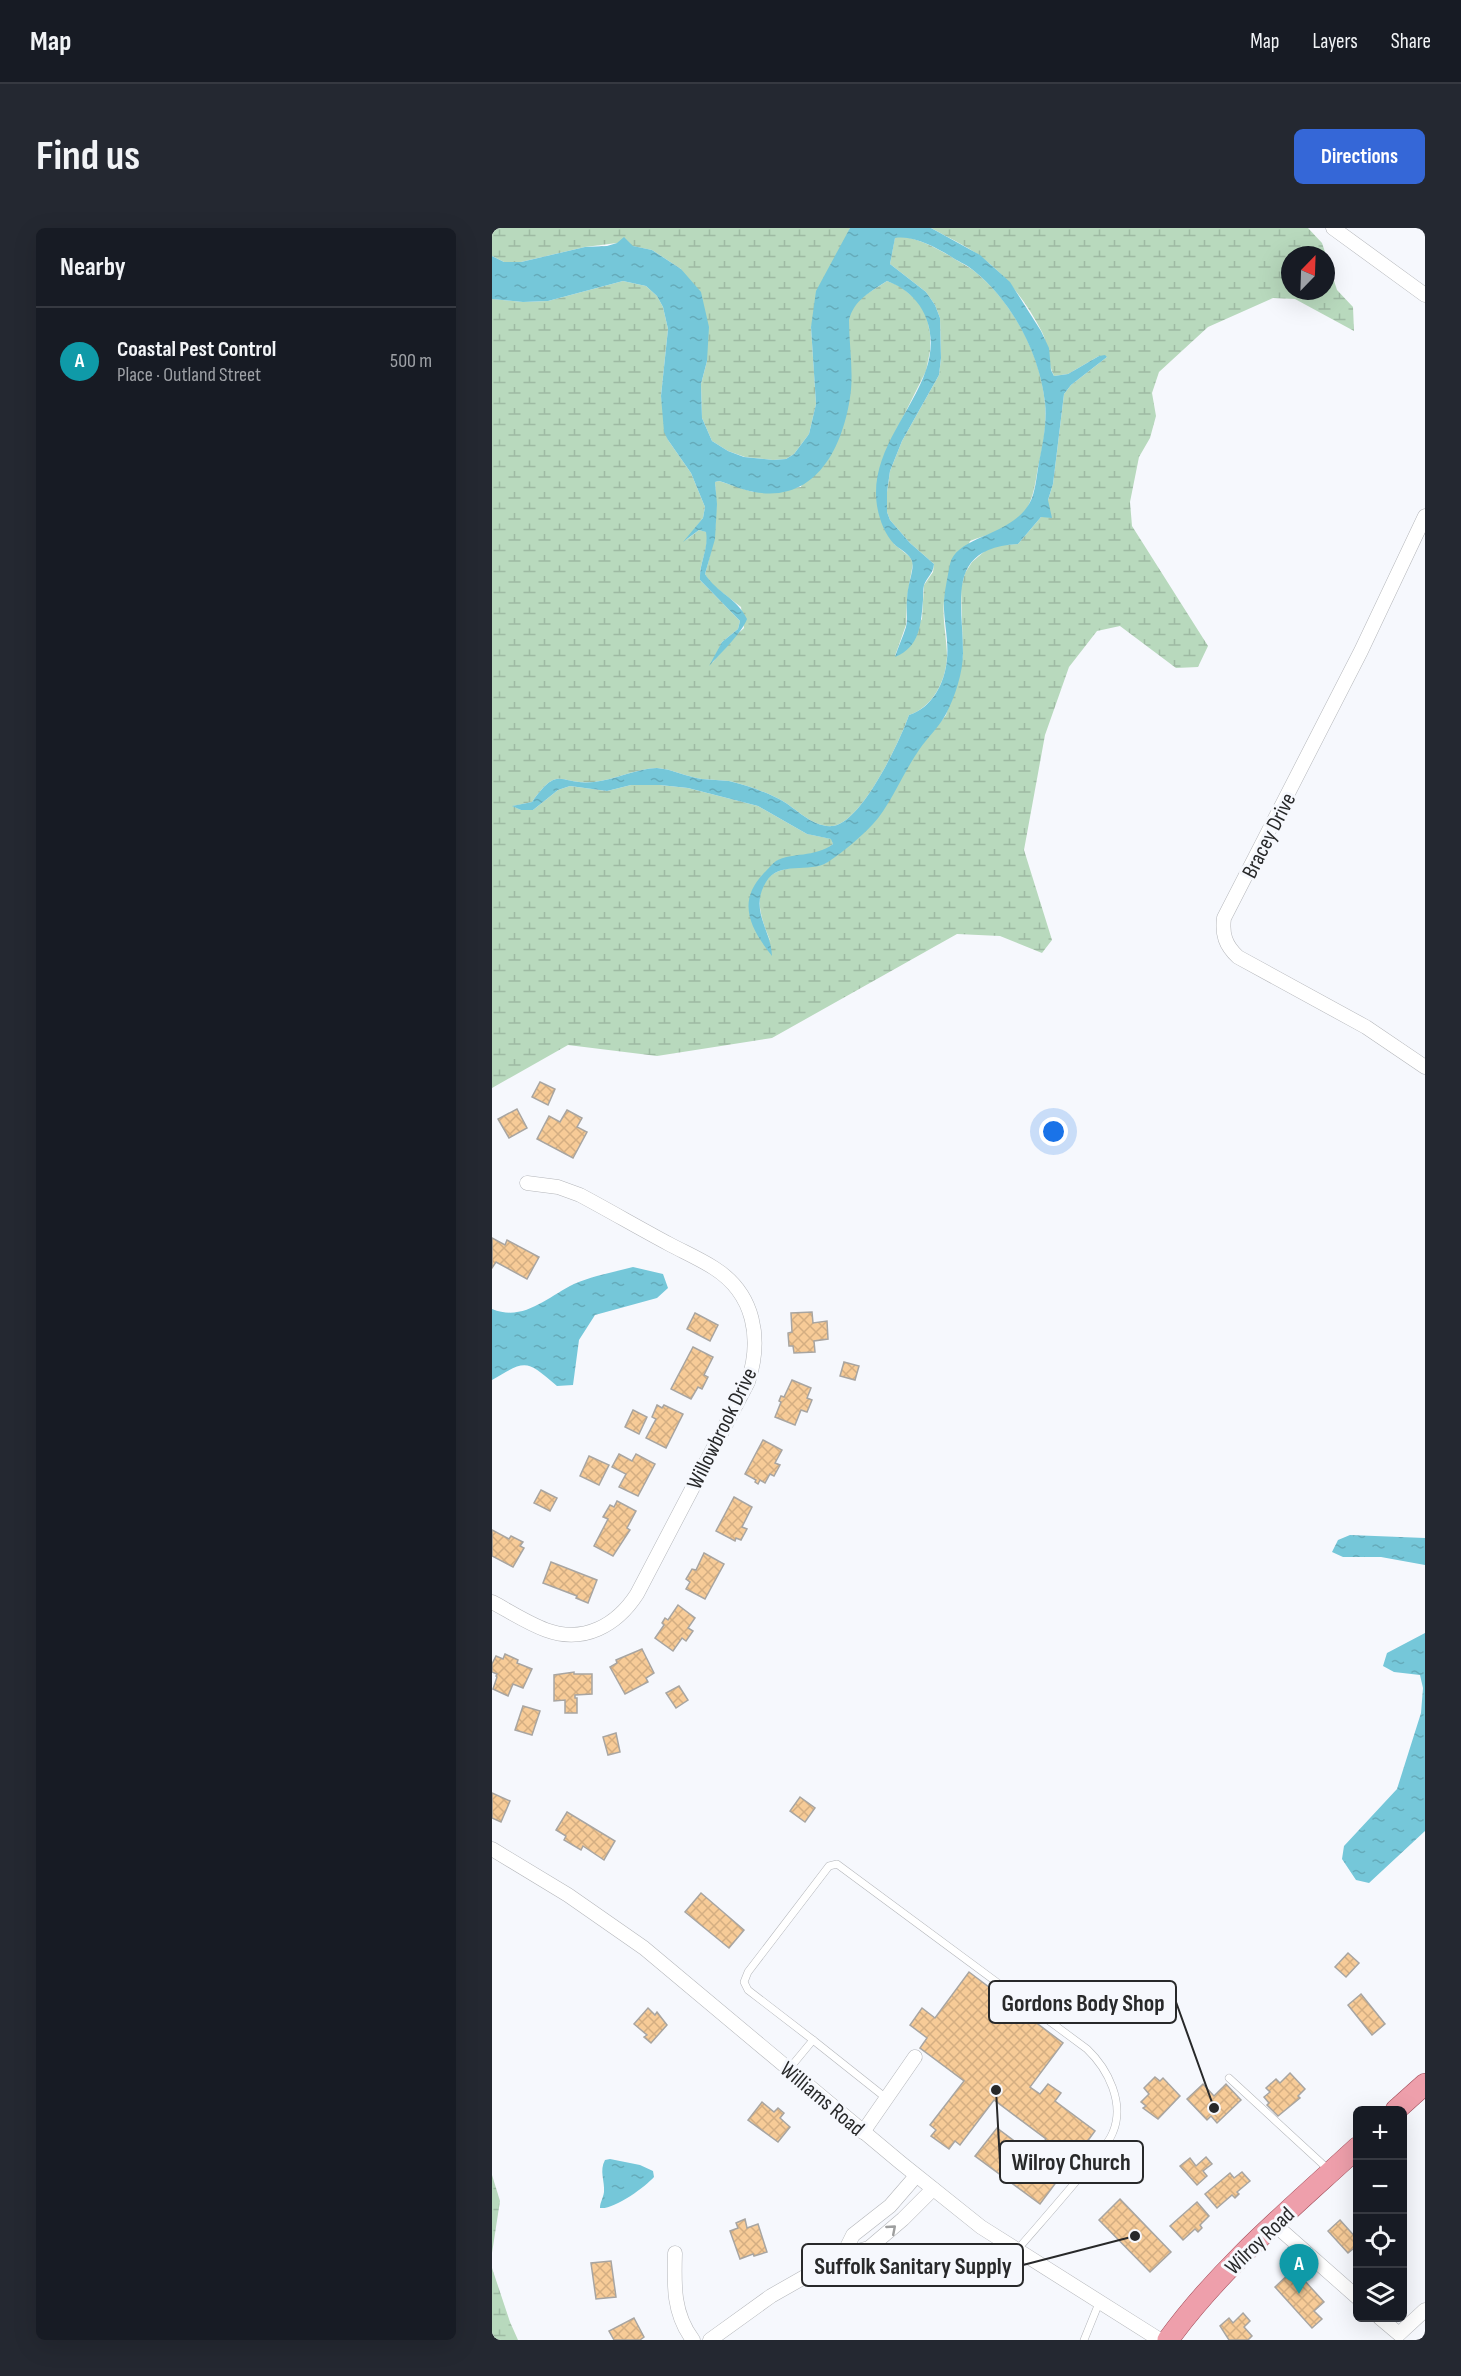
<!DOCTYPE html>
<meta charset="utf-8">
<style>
body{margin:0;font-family:"Sofia Sans Condensed",sans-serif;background:#242831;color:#f1f3f6}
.controls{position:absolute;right:18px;bottom:18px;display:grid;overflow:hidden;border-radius:9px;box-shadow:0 6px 24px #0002}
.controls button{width:54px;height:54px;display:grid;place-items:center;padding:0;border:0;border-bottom:2px solid #363941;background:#171b24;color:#f1f3f6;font:30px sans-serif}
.compass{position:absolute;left:789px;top:18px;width:54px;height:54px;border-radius:50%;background:#171b24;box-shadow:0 6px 24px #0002;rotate:23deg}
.you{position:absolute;left:562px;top:904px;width:21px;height:21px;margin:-15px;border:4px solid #fff;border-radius:50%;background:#1a73e8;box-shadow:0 0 0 9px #1a73e833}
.badge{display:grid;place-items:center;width:39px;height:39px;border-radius:50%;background:#3567d7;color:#fff;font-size:20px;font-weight:700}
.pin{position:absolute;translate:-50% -50px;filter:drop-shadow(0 2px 3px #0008)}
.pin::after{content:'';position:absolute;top:32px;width:21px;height:18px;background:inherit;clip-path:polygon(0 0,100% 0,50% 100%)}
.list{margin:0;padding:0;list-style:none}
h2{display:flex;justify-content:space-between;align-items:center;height:78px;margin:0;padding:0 24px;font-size:26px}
h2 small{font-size:20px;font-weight:400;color:#9ea1a6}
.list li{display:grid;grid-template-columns:39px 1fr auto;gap:18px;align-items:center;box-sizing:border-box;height:108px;padding:0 24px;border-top:2px solid #363941}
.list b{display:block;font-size:22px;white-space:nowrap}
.list p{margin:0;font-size:20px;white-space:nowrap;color:#9ea1a6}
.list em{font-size:20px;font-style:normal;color:#9ea1a6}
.icon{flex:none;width:33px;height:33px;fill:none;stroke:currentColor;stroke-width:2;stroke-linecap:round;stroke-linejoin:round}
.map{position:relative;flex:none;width:933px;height:2112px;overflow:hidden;border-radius:9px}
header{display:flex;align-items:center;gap:36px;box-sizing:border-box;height:84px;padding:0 30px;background:#171b24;border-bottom:2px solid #363941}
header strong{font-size:28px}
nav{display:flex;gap:33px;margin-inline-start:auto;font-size:21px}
.intro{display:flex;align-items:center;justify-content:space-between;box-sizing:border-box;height:144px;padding:0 36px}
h1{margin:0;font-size:42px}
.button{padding:15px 27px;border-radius:9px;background:#3567d7;color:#fff;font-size:21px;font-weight:700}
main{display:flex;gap:36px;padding:0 36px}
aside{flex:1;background:#171b24;border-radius:9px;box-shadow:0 6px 24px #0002}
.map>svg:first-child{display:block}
</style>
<header>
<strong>Map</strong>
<nav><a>Map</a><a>Layers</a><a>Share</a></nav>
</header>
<div class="intro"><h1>Find us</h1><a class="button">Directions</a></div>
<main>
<aside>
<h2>Nearby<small></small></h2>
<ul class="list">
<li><span class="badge" style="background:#0f9aa8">A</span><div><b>Coastal Pest Control</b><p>Place · Outland Street</p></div><em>500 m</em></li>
</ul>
</aside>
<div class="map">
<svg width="933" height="2112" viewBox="0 0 933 2112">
<defs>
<pattern id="wetland-marsh" width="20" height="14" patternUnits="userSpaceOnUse" patternTransform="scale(1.5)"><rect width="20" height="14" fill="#b8d9bd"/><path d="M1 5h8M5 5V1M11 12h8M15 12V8" fill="none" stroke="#9ebaa3"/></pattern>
<pattern id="water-ripples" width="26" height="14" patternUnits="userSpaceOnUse" patternTransform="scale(1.5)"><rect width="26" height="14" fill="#75c7d9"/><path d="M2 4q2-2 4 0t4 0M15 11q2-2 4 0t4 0" fill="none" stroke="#65abba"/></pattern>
<pattern id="building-cross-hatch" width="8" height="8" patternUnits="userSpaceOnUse" patternTransform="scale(1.5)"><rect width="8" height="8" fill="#f7cb97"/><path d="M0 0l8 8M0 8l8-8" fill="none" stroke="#d4ae82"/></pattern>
</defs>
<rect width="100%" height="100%" fill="#f6f8fd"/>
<g fill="url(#wetland-marsh)">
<polygon points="0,0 358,0 319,99 324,176 317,206 302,226 294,231 281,232 253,229 236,223 220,213 210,190 209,156 215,133 189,41 160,22 125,15 93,19 29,34 12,34 0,28"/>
<path d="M439,0H816L830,15L834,27H798V63H834V28L845,62L861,79L862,103L803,71L781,70L716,99L667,144L660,165L664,188L658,210L647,229L638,274L640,298L716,418L706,439L684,440L628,398L605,403L577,439L553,507L532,622L560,712L550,725L508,708L465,706L280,810L165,828L76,817L0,860V71L31,74L56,73L131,53L154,58L165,68L171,79L176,101L169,168L176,212L199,245L213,279L211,290L194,312L207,302L215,304C217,321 207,335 208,352L248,393L246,401L230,414L220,435L239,412L252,400L249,379L218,355L213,346C223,311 226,291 223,254L227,253L261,264L309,259L359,83L367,71L395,53L408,58L427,74L434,85L438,105V123L434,143L398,215L386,249L402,316L418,329L421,335L415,369L414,397L403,428L430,391L432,357L441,344L442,336L418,315L398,292L395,284V264L398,243L410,213L447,147L449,130L448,90L443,77L434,64L398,36L403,9C421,7 442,19 458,28C465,33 474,37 481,42C520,73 549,126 553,176C555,197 551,219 546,239C543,257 541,276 528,290C516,302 494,307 478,313C472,328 454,358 452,373C450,391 455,411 455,429C454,453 440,480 417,487C408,513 370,594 341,598C321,600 305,581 289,572C274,564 254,557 237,553C228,552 219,552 210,551C195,549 180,541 165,540C146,540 122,552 102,554C67,558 68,535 40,574L21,578L29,582H41L66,562L78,558L115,563L139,557H168L196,560L266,578L315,606L340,611L341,616L332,623L285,633L257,675L279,714C269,693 256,655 287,643C301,637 319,640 334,635L454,487L471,428L469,360L473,345L480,334L494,322L507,317L526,316L549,289L556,272L561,256L572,166L579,157L615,129L607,128L576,146L562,148C555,134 557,118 550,104C535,75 514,47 488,28C473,17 455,9 439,0Z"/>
<polygon points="0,1947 8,1973 0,2025"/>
<polygon points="0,2040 18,2094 26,2112 0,2112"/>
</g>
<g fill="url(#water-ripples)">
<path d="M358,0H439L488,27L518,54L549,103L557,120L559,142L562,148L576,146L607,128L613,127L615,129L579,157L572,166L561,256L556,272L560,290L549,289L526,316C453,320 471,373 471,425C471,444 463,469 454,486C447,499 435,510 427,522C412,543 398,578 381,596C369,609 351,624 336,634C317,646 287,632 274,654C257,682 279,701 280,728C257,699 244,672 274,643C277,640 281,635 284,633C300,624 322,630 341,616L339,611L315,606L266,578L196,560L168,557H139L115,563L78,558L66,562L41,582H29L20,578L40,574C68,535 67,558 102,554C122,552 146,540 165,540C180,541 195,549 210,551C219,552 228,552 237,553C254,557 274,564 289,572C305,581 321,600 341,598C370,594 408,513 417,487C440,480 453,455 455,431C457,411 451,391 452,372C453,360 456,347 458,336C465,306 524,309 540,270C544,259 545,245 547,234C551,215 555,194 553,175C548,126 520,73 481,42C474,36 465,33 458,28C443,19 421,7 403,10L398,36L434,64L443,77L448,90L449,130L447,147L410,213L398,243L395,264V284L398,292L418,315L442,336C441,346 435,349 432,357C431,361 431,368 431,372C429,396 428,419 403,429C406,419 411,409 414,399C416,390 414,380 415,371C415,364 417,356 419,348C420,343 422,336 419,331C415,324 407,321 402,316C390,303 384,282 384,265C384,219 420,183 434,142C447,104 433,67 395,53C378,64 362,72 357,92C357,115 361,139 359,162C353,215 326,276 262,264C250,262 238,256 227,253L223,254L225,276L223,311L213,346C225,365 245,370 255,391C250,405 228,426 217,438L230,414L246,401L248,393L208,352C207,335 217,321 214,304L207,302L191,314L211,290L213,279L199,245L176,212L172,204L169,168L176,101L171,79L165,68L154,58L131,53L56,73L31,74L0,71V28L12,34H29L93,19L115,18L125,15L132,9L141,18L160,22L189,41L209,64L217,99L215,133L209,156L210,190L220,213L236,223L252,229L281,232L294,231L302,226L317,206L324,176L319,99L324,63Z"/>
<path d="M141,1039L171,1046L176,1060L165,1070L103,1087L87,1112L81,1157L65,1158C34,1132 35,1131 0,1152V1081C32,1094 55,1069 82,1056C100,1048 122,1044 141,1039Z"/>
<polygon points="858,1307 933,1310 933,1337 889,1329 851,1329 840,1324 846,1312"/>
<polygon points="933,1405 933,1603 877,1655 864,1652 850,1631 852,1618 905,1561 929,1485 931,1460 928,1447 902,1444 891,1438 895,1425"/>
<path d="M118,1931L148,1937L161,1943L162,1949C153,1959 122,1982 108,1980C108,1974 111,1971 112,1964C113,1953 107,1943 113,1932Z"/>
</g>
<g fill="url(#building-cross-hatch)" stroke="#a8a5a1" stroke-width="1.5">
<polygon points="48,854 63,861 56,877 40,869"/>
<polygon points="25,881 35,900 17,910 6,891"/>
<polygon points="75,882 90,890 85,899 95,904 81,930 45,911 57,888 68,894"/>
<polygon points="0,1010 13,1017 15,1012 47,1029 35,1051 4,1034 0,1040"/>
<polygon points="320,1084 321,1095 335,1093 336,1111 322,1113 323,1124 302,1125 301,1118 297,1118 296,1105 300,1104 299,1085"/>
<polygon points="203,1085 226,1097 218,1113 195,1101"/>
<polygon points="201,1119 221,1129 212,1147 216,1149 210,1161 206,1159 199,1171 179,1161"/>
<polygon points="352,1134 367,1138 363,1152 348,1148"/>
<polygon points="300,1152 319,1160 315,1170 320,1172 315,1184 309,1182 303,1197 283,1189 289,1174 287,1173 289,1168 292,1169"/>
<polygon points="165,1177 170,1180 172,1177 191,1186 174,1220 154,1210 164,1191 160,1189"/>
<polygon points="141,1182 155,1189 147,1206 133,1199"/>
<polygon points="271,1212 290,1222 283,1235 288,1237 282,1248 278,1246 273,1255 268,1252 266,1256 263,1254 264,1252 253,1246"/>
<polygon points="127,1226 140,1233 144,1226 163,1236 146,1268 127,1259 134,1246 120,1239"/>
<polygon points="97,1228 117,1237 107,1257 88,1248"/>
<polygon points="49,1262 65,1270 58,1283 42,1275"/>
<polygon points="242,1269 260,1279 250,1299 255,1301 249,1312 244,1310 243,1313 224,1303"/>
<polygon points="125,1273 144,1283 135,1300 138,1302 121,1328 102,1318 116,1291 111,1289 118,1277 122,1279"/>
<polygon points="0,1302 17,1311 19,1308 31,1314 28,1318 32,1320 21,1339 0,1328"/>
<polygon points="212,1325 232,1336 213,1371 194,1361 198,1354 194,1351 200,1341 204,1342"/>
<polygon points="59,1334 105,1352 96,1375 84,1370 85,1368 51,1355"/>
<polygon points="186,1377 203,1390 196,1400 201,1403 194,1413 190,1410 181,1423 163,1410 172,1397 170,1395 173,1390 176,1392"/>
<polygon points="150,1421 162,1445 154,1450 156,1454 133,1466 118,1439 125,1435 124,1432"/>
<polygon points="13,1426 26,1432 25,1435 40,1441 31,1460 21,1456 16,1468 1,1461 5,1449 4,1448 5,1446 0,1444 0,1436 4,1428 11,1431"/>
<polygon points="82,1444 82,1446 100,1446 100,1466 83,1467 83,1470 85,1470 85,1485 73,1485 73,1472 62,1473 62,1447"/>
<polygon points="187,1458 196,1472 184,1480 174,1465"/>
<polygon points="31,1478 48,1483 40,1507 23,1502"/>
<polygon points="124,1505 128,1524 116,1527 111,1509"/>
<polygon points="0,1565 18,1573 9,1594 0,1590"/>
<polygon points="308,1569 323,1580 313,1594 298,1583"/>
<polygon points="75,1584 123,1613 112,1632 91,1618 89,1622 72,1612 74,1608 64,1602"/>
<polygon points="209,1665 252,1702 237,1720 193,1684"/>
<polygon points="856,1725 867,1735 854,1749 843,1739"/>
<polygon points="477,1744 571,1815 538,1859 548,1866 556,1856 569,1865 563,1873 603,1903 589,1922 595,1927 584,1942 577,1937 548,1976 483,1928 505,1900 541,1927 554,1911 502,1872 468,1917 463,1913 457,1921 439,1908 444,1902 438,1897 472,1853 428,1820 435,1810 418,1797 430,1780 443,1790"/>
<polygon points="869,1766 893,1796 880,1807 856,1777"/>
<polygon points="156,1780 163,1787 165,1784 175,1797 159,1815 152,1809 155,1807 142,1796"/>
<polygon points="798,1845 813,1861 806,1868 808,1870 786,1888 775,1877 777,1875 772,1869 778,1864 774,1860 784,1851 788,1855"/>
<polygon points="663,1849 668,1853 671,1850 688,1868 666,1891 651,1880 654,1878 649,1874 657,1866 652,1860"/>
<polygon points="711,1856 722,1868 734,1856 749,1872 725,1895 719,1888 715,1892 695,1871"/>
<polygon points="270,1874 282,1884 286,1880 292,1885 288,1890 298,1899 286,1914 256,1892"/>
<polygon points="714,1929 720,1936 711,1943 715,1948 705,1957 688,1938 698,1930 704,1938"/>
<polygon points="750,1944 758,1953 745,1964 747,1966 743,1970 740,1967 725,1980 713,1966 738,1945 742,1950"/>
<polygon points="628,1971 679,2024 658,2044 607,1992"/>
<polygon points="705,1974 717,1988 708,1997 710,2000 706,2004 703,2001 691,2012 678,1998"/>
<polygon points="253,1991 255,2000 266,1996 275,2024 262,2028 261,2026 248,2031 238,2003 246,2000 244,1995"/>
<polygon points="848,1992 866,2012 866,2017 856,2025 836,2003"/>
<polygon points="119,2033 124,2069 104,2071 99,2035"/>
<polygon points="802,2041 832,2074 822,2083 830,2091 820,2100 783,2059"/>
<polygon points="751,2085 758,2093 752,2099 760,2108 756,2112 737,2112 728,2098 737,2090 741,2095"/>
<polygon points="142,2090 152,2109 148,2112 122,2112 117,2103"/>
</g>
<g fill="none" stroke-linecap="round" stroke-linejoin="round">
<defs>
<g id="lane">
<polyline points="321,1812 394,1870"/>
<path d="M297,1841L321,1812L256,1762L252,1754L256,1744L337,1638L345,1636L595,1821C616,1841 633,1875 621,1904C617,1915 607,1925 600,1934C576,1964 550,1993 525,2022"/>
<polyline points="737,1850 837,1942"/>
<polyline points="592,2112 607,2075"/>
</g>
<g id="street">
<polyline points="841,0 933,67"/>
<path d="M933,288L869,423L732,690C730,706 733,717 746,729L874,799L933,839"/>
<path d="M0,1374C17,1383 35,1395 54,1402C92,1416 125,1397 145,1366L256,1154C270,1111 263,1066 222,1040C208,1031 192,1024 177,1016C147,1000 118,983 88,967L66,959L35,955"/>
<polyline points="0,1621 76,1667 152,1720 409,1935 489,1999 668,2112"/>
<polyline points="371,1904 423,1829"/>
<polyline points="782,1996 866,2070"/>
<path d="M183,2025C182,2057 181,2086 201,2112"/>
<polyline points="351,2027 361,2007 398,1978 424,1948"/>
<polyline points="888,2090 907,2106 933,2082"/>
<polyline points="218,2112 279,2068 351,2027 377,2020 411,1991 441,1961"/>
</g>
<g id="primary">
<polyline points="904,1882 933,1856"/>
<path d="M676,2112C729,2039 800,1980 866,1919"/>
</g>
</defs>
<use href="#lane" stroke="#b4b6ba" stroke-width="8"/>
<use href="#street" stroke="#b4b6ba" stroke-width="15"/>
<use href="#primary" stroke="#a14c59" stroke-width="22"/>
<use href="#lane" stroke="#fff" stroke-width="7"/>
<use href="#street" stroke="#fff" stroke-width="14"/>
<use href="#primary" stroke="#ee9fab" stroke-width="21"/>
</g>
<defs><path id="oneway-chevron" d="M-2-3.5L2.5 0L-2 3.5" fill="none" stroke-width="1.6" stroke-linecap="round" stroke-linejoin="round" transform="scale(1.5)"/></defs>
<use stroke="#9e9f9f" href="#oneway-chevron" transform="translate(400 2001) rotate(-41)"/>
<g text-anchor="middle" stroke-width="6" stroke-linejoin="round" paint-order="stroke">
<g font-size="22" fill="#28292a" stroke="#f6f8fd">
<text transform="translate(776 607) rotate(-63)" y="8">Bracey Drive</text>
<text transform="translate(229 1200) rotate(-64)" y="8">Willowbrook Drive</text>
<text transform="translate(331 1870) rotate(40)" y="8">Williams Road</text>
<text transform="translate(767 2012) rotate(-44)" y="8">Wilroy Road</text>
</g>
</g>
<path fill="none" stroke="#28292a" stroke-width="2" d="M722 1880L684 1774M504 1862L508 1934M643 2008L531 2037"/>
<g fill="#28292a" stroke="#f6f8fd" stroke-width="2">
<circle cx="722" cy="1880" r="6"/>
<circle cx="504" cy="1862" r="6"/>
<circle cx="643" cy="2008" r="6"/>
</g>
<g fill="#f6f8fd" stroke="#28292a" stroke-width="2">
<rect x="497" y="1753" width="187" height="42" rx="6"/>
<rect x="508" y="1913" width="143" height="42" rx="6"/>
<rect x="310" y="2016" width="221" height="42" rx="6"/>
</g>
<g font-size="24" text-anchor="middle" font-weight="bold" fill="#28292a">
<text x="591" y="1783">Gordons Body Shop</text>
<text x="579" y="1942">Wilroy Church</text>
<text x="421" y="2046">Suffolk Sanitary Supply</text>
</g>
</svg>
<div class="controls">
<button>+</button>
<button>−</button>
<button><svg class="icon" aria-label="locate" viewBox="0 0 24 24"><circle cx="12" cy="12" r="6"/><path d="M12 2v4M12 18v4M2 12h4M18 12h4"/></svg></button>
<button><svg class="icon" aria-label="layers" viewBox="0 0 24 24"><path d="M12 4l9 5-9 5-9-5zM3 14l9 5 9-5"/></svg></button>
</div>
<svg class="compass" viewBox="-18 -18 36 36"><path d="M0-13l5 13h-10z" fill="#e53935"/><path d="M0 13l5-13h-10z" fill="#9ea1a6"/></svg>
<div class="you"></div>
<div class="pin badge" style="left:807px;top:2066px;background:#0f9aa8">A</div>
</div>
</main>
